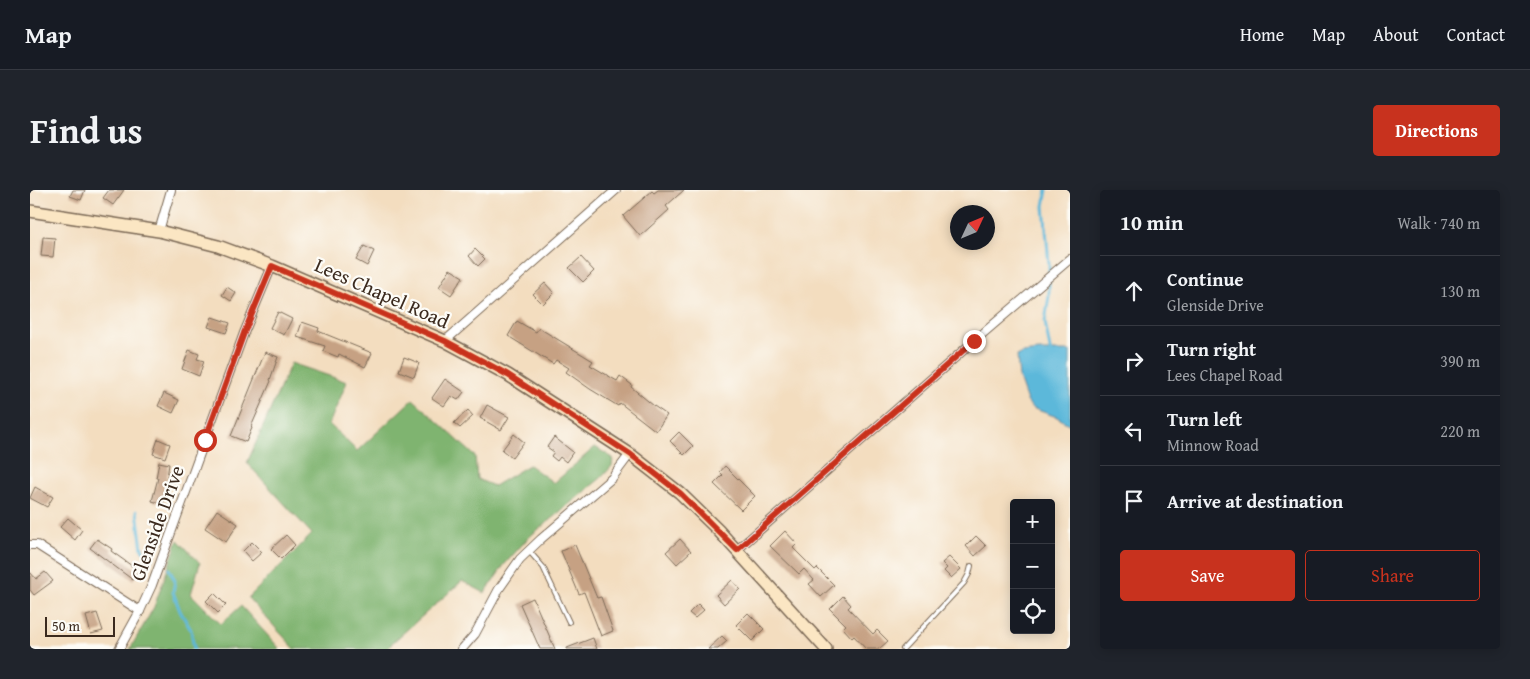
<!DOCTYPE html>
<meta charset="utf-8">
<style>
body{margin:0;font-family:"Gentium Book Plus",serif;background:#20242c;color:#f1f3f6}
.controls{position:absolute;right:15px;bottom:15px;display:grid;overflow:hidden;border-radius:5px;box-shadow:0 2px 12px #0003}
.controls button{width:45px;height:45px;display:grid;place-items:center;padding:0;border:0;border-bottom:1px solid #363941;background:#171b24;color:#f1f3f6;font:25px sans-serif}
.compass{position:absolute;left:920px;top:15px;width:45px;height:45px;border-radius:50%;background:#171b24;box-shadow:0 2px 12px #0003;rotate:46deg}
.scale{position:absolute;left:15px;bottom:12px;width:70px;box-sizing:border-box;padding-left:5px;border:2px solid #3b2a1e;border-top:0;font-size:14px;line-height:18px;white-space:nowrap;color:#3b2a1e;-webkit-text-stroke:4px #fdfcf7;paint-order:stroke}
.stop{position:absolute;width:15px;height:15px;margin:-11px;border:4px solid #c8321e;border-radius:50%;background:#fff}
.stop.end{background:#c8321e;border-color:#fff;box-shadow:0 1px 5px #0008}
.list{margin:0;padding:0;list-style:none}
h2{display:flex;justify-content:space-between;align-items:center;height:65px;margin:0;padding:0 20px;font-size:21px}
h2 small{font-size:16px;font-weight:400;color:#9ea1a6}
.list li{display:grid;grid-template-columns:32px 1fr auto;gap:15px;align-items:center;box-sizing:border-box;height:70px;padding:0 20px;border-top:1px solid #363941}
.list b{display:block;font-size:19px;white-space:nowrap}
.list p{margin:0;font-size:16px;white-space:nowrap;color:#9ea1a6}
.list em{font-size:16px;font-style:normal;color:#9ea1a6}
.actions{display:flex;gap:10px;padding:15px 20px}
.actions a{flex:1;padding:11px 0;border:1px solid #c8321e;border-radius:5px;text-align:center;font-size:18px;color:#c8321e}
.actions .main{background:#c8321e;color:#fff}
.icon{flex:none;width:28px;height:28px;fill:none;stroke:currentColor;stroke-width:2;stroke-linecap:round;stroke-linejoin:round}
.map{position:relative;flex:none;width:1040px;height:459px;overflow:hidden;border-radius:5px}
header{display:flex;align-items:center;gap:30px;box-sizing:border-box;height:70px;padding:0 25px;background:#171b24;border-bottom:1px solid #363941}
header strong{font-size:24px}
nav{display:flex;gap:28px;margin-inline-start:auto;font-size:18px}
.intro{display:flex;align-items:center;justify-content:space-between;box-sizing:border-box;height:120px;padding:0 30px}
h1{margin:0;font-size:35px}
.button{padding:12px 22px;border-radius:5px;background:#c8321e;color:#fff;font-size:18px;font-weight:700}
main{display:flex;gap:30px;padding:0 30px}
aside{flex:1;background:#171b24;border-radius:5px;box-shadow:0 2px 12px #0003}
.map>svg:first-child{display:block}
</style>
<header>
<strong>Map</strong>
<nav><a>Home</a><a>Map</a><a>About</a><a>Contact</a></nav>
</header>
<div class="intro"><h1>Find us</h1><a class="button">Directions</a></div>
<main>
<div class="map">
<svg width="1040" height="459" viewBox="0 0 1040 459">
<rect width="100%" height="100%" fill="#fdfcf7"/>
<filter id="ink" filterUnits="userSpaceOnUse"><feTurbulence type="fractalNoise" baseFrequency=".02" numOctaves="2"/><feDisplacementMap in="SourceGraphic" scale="10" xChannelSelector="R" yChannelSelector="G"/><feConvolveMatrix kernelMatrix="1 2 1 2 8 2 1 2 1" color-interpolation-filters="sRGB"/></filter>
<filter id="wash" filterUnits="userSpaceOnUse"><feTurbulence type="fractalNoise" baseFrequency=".0096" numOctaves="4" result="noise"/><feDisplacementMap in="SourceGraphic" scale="20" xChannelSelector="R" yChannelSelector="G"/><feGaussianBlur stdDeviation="1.12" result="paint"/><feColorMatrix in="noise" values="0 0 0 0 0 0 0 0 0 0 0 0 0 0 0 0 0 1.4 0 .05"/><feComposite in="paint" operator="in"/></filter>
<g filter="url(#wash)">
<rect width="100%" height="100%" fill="#f3ddbf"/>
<g fill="#7fb470" stroke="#5d6f47">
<polygon points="261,173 317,192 299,234 327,261 383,209 445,266 447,289 464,296 499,275 524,293 565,257 583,268 582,276 571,288 499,347 474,375 455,403 432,391 362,453 358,459 265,459 218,408 282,344 217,273"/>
<polygon points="148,350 170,373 161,404 191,434 211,416 250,459 100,459 124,417"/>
</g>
<polygon fill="#5cb8da" stroke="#4c717c" points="1009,161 1040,161 1040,235 1027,227 1002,218 997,211 989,188 987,166 993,163"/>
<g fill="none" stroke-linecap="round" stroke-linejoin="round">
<g stroke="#5cb8da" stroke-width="3">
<polyline points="1017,0 1014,16 1019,75 1019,106 1015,132 1021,165"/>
<polyline points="107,321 112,359 122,369"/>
<polyline points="139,379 145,391 143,402 150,421 161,440 164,459"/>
</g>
</g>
<g id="blocks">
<g fill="#c6a183">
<polygon points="43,0 55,0 51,10 40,6"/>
<polygon points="79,0 94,0 83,15 73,8"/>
<polygon points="628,0 654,0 636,16 639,20 610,46 593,26 622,1 624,3"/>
<polygon points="13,47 25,48 23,67 11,66"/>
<polygon points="334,56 344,61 337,76 326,70"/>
<polygon points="445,59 455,69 448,76 439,66"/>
<polygon points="551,67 564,81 553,92 539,78"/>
<polygon points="420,79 433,87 421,105 409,97"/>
<polygon points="515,93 524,103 513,114 503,104"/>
<polygon points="197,97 206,103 201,111 192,105"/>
<polygon points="248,122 262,129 254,145 240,138"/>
<polygon points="182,127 200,133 196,143 178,137"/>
<polygon points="487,131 506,142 509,138 563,171 560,175 587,191 590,186 602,195 601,197 624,216 637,225 626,241 590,213 588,216 560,199 536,182 539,178 526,170 523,174 478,146"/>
<polygon points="272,132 289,138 288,141 342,163 335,177 309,164 308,167 293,161 295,156 267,147"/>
<polygon points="159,160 169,164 167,169 174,171 169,186 152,179"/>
<polygon points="235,162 248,167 240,190 241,191 221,237 222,238 216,252 201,246"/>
<polygon points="374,167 389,173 384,187 369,181"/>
<polygon points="415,189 434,202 428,210 421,206 414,216 402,208"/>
<polygon points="134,203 149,210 143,223 128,216"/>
<polygon points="457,215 479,227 471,240 450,228"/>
<polygon points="438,220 443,226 430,238 424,233"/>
<polygon points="649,242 663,256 654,265 640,251"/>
<polygon points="484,244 494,252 482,268 472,260"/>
<polygon points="524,247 543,262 536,272 530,267 527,271 521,266 524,262 517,257"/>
<polygon points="128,249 140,254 135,268 123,264"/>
<polygon points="129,272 139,274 135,301 137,301 133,314 122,311 128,288 126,288"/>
<polygon points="695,276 725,306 711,320 684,294 693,285 690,282"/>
<polygon points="5,297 23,307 17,317 0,308"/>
<polygon points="187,320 208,334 196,352 175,338"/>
<polygon points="38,328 52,340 45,350 30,337"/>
<polygon points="755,341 767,354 763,358 785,380 787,378 804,395 791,407 779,394 784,390 774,379 769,384 740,356"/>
<polygon points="256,345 265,355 251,369 241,359"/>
<polygon points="946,346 956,356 945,366 936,356"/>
<polygon points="67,349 82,359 81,361 109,381 103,390 60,358"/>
<polygon points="650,349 661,361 647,374 636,362"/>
<polygon points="222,352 232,362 222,371 213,361"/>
<polygon points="545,355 567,408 571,407 583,441 571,446 554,402 549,404 531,361"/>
<polygon points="919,367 931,379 921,388 914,381 917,378 912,373"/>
<polygon points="0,382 6,389 15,382 23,391 4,405 0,400"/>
<polygon points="702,390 710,399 694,414 686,405"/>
<polygon points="184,403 196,415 188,423 176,411"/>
<polygon points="813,406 821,415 818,418 843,444 847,440 858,451 849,459 836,459 824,446 822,448 813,438 816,435 800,419"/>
<polygon points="503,408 525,459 510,459 490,414"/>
<polygon points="668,414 674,420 665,428 659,423"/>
<polygon points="67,423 73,441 61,444 56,426"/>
<polygon points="718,423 734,439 722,451 706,435"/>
<polygon points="692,446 697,451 688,459 678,459"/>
<polygon points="563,448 567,459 537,459 537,458"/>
</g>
</g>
</g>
<g filter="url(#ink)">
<use href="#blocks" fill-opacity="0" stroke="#7b6956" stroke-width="1"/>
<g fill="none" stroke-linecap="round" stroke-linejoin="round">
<defs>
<g id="service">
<polyline points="499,361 513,377 539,432"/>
<polyline points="873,459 934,393 939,384 941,376"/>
</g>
<g id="minor">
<polyline points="129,41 141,0"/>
<polyline points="415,151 586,0"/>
<polyline points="0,355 7,355 110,421"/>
<polyline points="707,360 944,151 1040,69"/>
<polyline points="89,459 110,421 122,395 214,143 242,76"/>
<polyline points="432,459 445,444 469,399 490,369 511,349 582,288 600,264"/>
</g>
<polyline id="secondary" points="0,21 129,41 188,56 242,76 415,151 478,185 600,264 650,303 688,340 796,459"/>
</defs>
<use href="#service" stroke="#7b6956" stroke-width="6"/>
<use href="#minor" stroke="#7b6956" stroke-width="10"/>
<use href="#secondary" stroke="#7b6956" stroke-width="14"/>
<use href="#service" stroke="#fff" stroke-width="4"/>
<use href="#minor" stroke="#fff" stroke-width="8"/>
<use href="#secondary" stroke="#fbe6c3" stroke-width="11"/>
</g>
</g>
<g fill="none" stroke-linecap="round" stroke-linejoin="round" filter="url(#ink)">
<polyline stroke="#c8321e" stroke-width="6" points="175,250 214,143 242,76 415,151 478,185 600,264 650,303 707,360 944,151"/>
</g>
<g text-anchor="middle" stroke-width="4.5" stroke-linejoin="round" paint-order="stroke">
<g font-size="20" fill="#3b2a1e" stroke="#fdfcf7">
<text transform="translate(352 103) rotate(24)" y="7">Lees Chapel Road</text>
<text transform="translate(127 333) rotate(-70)" y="7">Glenside Drive</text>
</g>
</g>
</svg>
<div class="controls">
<button>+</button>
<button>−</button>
<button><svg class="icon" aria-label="locate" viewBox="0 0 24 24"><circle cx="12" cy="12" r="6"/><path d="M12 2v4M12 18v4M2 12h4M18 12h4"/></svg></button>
</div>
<svg class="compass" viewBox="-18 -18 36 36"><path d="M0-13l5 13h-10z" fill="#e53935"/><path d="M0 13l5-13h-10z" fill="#9ea1a6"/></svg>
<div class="scale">50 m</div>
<div class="stop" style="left:175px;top:250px"></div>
<div class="stop end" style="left:944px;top:151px"></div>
</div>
<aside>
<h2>10 min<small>Walk · 740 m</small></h2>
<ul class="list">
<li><svg class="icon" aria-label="ahead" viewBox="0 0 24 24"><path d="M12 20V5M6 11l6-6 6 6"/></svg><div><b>Continue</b><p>Glenside Drive</p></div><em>130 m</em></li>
<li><svg class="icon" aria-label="right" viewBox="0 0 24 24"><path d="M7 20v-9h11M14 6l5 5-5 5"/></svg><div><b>Turn right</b><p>Lees Chapel Road</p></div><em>390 m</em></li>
<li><svg class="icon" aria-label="left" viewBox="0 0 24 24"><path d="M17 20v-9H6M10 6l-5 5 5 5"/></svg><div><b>Turn left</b><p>Minnow Road</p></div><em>220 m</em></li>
<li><svg class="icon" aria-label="arrive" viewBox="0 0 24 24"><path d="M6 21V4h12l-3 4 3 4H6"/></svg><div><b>Arrive at destination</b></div></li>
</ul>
<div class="actions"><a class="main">Save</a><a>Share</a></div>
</aside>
</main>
